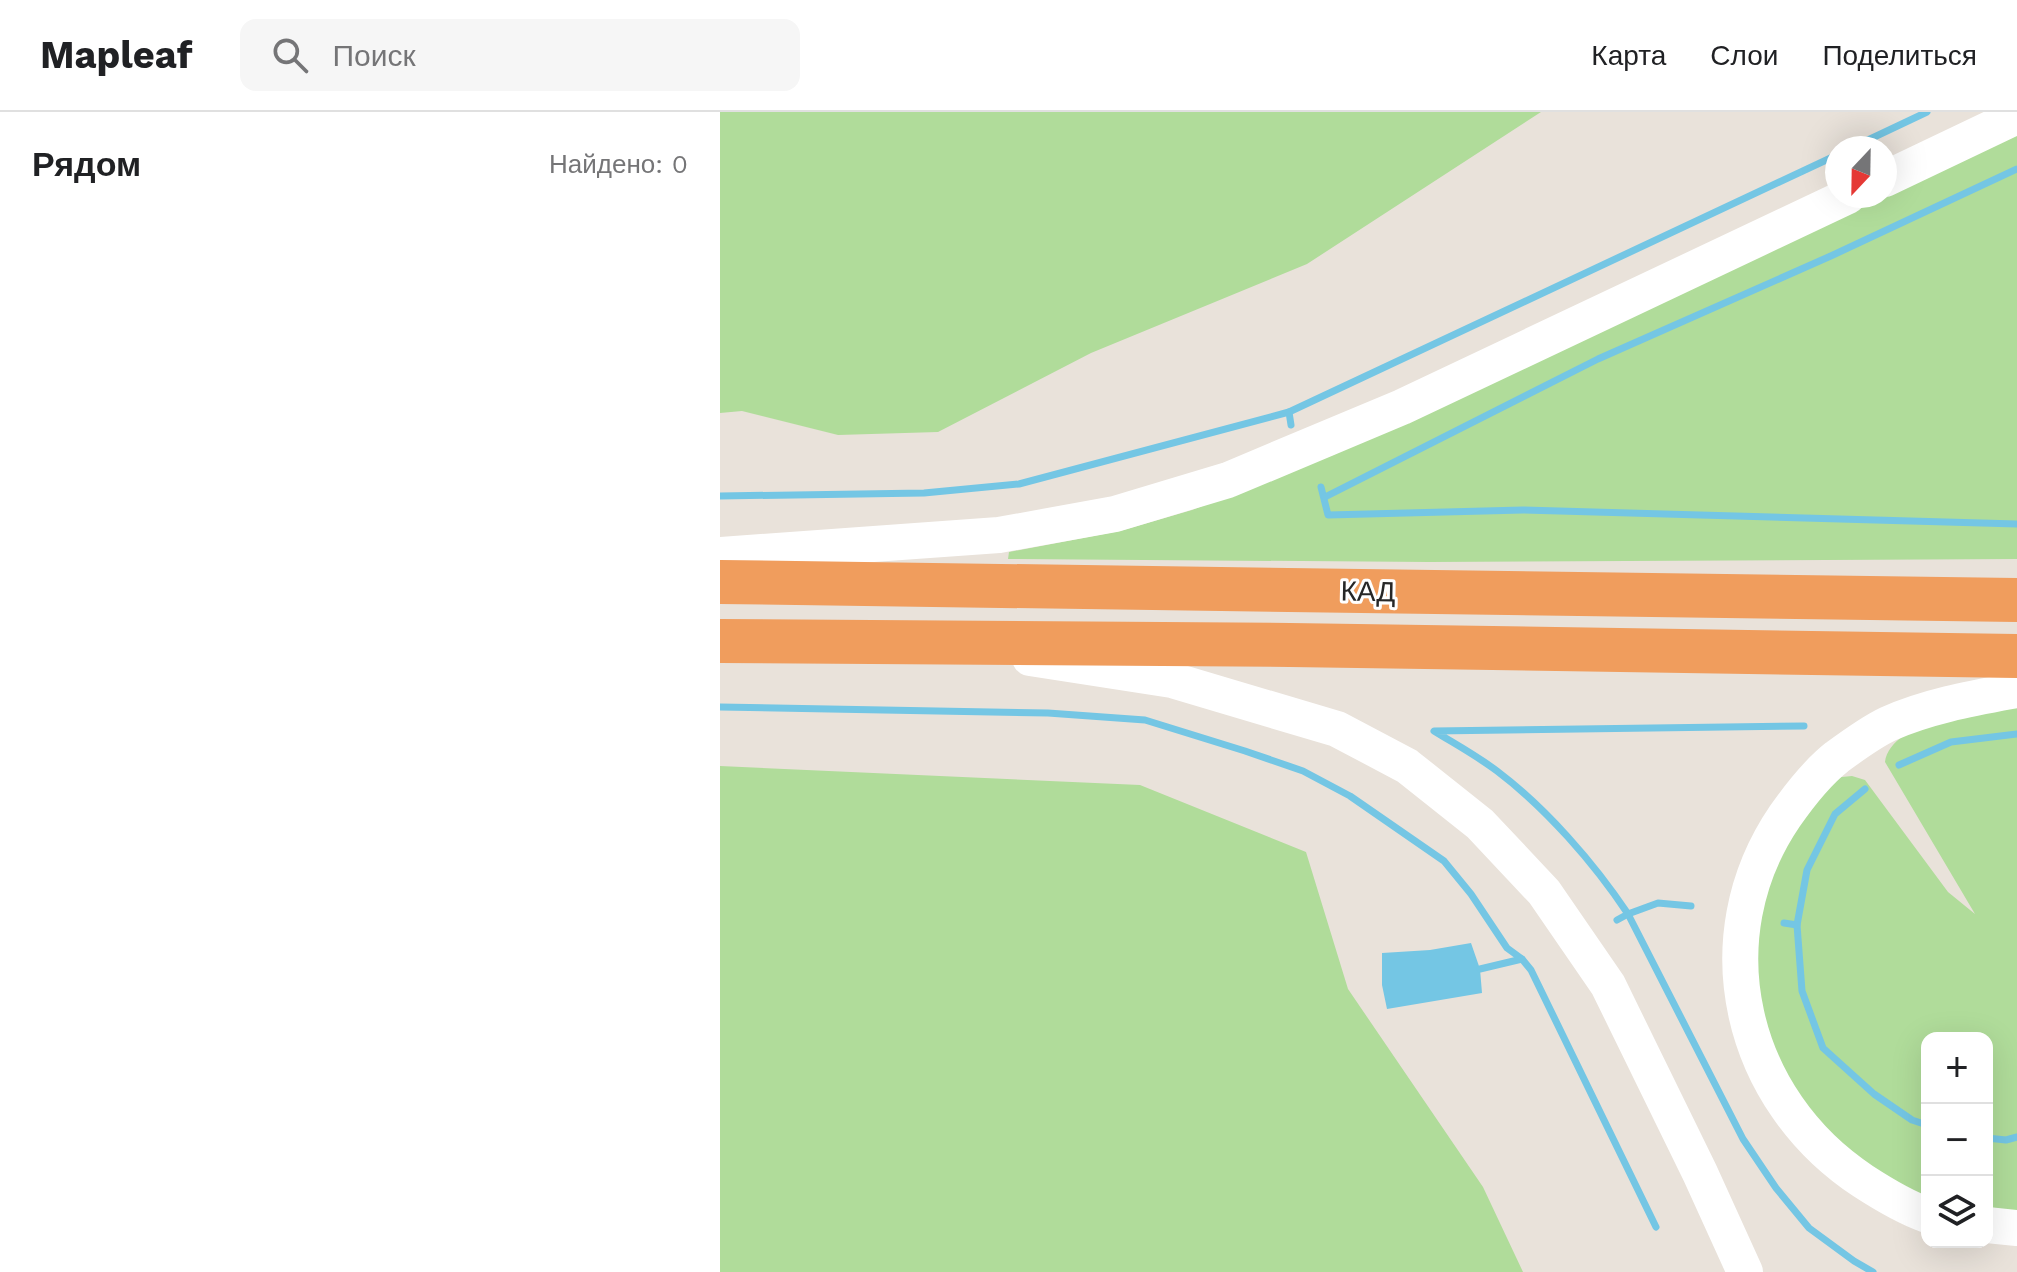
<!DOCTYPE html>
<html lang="ru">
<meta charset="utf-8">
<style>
body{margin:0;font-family:"Work Sans",sans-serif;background:#f6f6f6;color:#202124}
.controls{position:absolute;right:24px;bottom:24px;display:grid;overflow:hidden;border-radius:16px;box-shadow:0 8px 32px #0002}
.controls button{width:72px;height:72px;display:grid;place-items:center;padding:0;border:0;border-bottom:2px solid #e0e0e0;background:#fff;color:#202124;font:40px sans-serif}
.compass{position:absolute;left:1105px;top:24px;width:72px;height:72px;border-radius:50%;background:#fff;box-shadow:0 8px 32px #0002;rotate:202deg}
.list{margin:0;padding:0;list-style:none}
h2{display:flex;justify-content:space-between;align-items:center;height:104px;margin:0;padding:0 32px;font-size:34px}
h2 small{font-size:26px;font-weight:400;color:#757577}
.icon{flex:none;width:44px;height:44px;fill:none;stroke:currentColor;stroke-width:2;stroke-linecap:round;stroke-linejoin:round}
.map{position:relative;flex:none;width:1297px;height:1160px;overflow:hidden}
header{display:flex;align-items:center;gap:48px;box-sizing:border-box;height:112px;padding:0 40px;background:#fff;border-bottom:2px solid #e0e0e0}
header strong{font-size:38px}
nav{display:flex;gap:44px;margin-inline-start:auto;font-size:28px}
.search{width:560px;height:72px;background:#f6f6f6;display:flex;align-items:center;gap:20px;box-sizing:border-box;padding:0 28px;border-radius:16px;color:#757577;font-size:30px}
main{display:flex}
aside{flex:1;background:#fff}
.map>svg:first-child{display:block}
</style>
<header>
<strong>Mapleaf</strong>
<div class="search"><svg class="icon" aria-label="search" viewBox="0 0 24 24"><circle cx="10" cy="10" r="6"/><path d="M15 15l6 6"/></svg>Поиск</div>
<nav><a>Карта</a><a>Слои</a><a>Поделиться</a></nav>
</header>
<main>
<aside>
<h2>Рядом<small>Найдено: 0</small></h2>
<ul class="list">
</ul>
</aside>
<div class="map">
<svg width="1297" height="1160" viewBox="0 0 1297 1160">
<rect width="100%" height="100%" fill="#e9e2da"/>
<g fill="#b0dc9a">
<polygon points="0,0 821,0 587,152 371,241 218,320 118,323 22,299 0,301"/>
<polygon points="1297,19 1297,447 709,450 288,447 289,440 400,419 472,398 613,343 1158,84 1165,84"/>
<path d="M1297,592V1104L1267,1103V926H1207V1091L1091,1014L1039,916L1029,832L1050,754L1112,666L1132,664L1145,668L1228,780L1255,802L1165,650C1172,607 1262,600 1297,592Z"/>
<polygon points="0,654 420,673 586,740 628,877 763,1075 803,1160 0,1160"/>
</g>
<polygon fill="#74c6e4" points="751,831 760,857 762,881 667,897 662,873 662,841 710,838"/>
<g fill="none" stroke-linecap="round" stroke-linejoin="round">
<g stroke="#74c6e4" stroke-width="7">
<polyline points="1131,36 1207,0"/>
<polyline points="569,300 1117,43"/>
<polyline points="601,375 608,403 803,398 1297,412"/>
<polyline points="0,384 204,381 299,372 569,300 571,313"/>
<polyline points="605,385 878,247 1113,143 1297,57"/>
<polyline points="0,595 328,601 425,608 525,639 583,659 630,684 724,749 751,782 787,836 802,847 811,858 936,1115"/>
<polyline points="1179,653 1231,630 1297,622"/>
<polyline points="1145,677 1115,702 1087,758 1077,813 1082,879 1103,936 1154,982 1192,1008 1207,1013"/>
<polyline points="971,794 938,791 908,802 1023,1027 1056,1076 1089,1116 1134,1149 1153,1160"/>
<path d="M897,808L908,802C874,751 826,696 777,659C757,644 735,632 714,619L1084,614"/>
<polyline points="1064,811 1077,813"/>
<polyline points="760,857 802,847"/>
<polyline points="1267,1026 1286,1028 1297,1025"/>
</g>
<g stroke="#fff" stroke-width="36">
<polyline points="1165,67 1297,4"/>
<polyline points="0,443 279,423 395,402 508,368 682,295 1128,84"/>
<polyline points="310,546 452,568 617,617 687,654 760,712 824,780 888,873 980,1061 1025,1160"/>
<path d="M1207,1103C1184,1095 1163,1082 1143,1069C1020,988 981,827 1065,704C1079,684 1098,660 1117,645C1132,634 1151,620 1168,612C1208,594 1254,586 1297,578"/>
<polyline points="1267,1113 1297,1116"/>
</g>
<g stroke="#f09d5d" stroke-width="44">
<polyline points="0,470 1297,488"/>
<polyline points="0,529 570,533 1297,544"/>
</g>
</g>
<g text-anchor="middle" stroke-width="6" stroke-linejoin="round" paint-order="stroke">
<g font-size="28" fill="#272727" stroke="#fff">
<text transform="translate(648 479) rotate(1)" y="10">КАД</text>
</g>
</g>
</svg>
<div class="controls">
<button>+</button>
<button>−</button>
<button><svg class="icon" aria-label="layers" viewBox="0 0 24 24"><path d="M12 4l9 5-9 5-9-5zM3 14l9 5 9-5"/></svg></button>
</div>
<svg class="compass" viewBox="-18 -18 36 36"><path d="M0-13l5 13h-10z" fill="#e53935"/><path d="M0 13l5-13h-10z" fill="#757577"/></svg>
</div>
</main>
